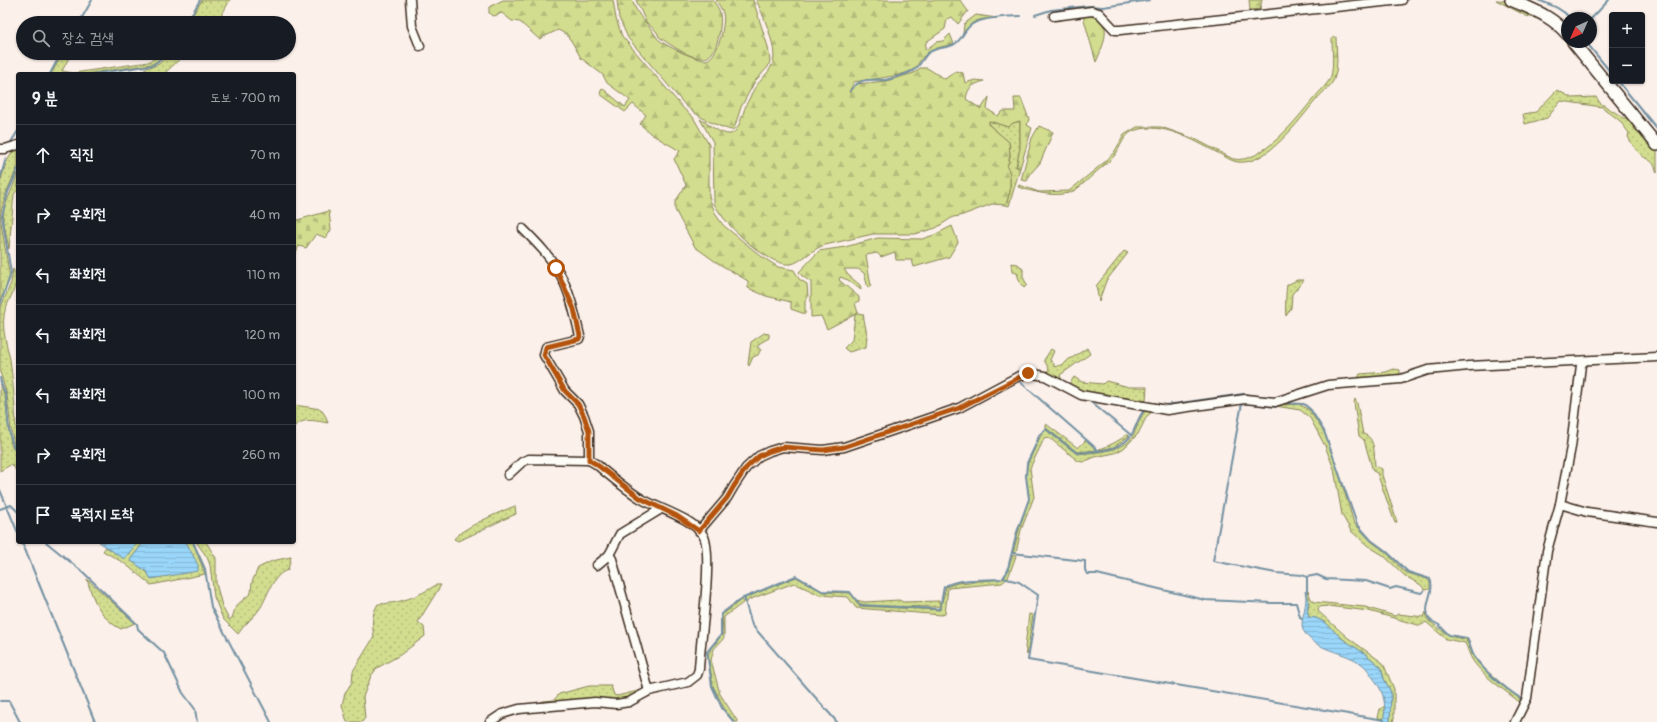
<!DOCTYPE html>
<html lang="ko">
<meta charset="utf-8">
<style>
body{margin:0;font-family:Pangolin,"Poor Story",sans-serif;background:#20242c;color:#f1f3f6}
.controls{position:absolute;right:12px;top:12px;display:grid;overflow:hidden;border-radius:4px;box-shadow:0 1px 3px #0004}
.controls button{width:36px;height:36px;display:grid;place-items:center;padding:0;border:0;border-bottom:1px solid #363941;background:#171b24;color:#f1f3f6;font:20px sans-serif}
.compass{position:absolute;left:1561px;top:12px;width:36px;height:36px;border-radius:50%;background:#171b24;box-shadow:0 1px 3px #0004;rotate:225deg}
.stop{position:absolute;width:12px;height:12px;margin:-9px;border:3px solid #b45309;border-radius:50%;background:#fff}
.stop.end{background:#b45309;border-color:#fff;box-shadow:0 1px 4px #0008}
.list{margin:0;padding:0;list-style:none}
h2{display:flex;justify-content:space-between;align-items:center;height:52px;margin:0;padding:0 16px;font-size:17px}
h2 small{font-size:13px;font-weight:400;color:#9ea1a6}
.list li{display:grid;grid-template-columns:26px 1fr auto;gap:12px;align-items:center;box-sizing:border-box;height:60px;padding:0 16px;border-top:1px solid #363941}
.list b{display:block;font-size:15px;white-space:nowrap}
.list em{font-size:13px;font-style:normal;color:#9ea1a6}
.icon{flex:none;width:22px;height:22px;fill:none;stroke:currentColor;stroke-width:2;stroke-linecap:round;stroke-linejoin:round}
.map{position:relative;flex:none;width:1657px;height:722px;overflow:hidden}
.search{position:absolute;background:#171b24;box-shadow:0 1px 3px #0004;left:16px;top:16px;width:280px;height:44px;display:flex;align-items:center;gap:10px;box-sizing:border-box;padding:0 14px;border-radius:22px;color:#9ea1a6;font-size:15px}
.panel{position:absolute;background:#171b24;box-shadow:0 1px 3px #0004;left:16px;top:72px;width:280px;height:472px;border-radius:4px}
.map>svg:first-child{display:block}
</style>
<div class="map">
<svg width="1657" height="722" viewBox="0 0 1657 722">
<defs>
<pattern id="grass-dots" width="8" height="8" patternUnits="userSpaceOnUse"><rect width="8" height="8" fill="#d2dd8f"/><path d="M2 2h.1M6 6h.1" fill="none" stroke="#b5be7b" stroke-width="1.8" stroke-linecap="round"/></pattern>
<pattern id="forest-firs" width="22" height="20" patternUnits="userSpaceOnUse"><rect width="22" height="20" fill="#d2dd8f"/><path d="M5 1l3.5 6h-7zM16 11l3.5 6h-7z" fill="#b5be7b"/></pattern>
<pattern id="cemetery-stones" width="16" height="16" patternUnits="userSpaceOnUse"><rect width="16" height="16" fill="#d2dd8f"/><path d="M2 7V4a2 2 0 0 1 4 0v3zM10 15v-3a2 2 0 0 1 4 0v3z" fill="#b5be7b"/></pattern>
<pattern id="water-rules" width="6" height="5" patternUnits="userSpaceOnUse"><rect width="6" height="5" fill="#99d6fa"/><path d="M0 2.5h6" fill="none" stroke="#85b8d6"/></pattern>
</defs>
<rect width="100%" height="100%" fill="#fcf0ea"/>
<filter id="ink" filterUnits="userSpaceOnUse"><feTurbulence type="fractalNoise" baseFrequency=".025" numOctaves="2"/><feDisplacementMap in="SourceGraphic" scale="8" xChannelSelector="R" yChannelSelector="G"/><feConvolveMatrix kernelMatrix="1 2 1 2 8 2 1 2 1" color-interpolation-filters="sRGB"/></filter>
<g filter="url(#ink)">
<g fill="url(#grass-dots)" stroke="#868456">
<polygon points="202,0 230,0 217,23 188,23"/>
<path d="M1496,0C1514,0 1567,20 1567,42H1571L1657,149V173C1653,158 1649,162 1640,154C1635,150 1631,142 1628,137L1629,133L1619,120L1602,107L1561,101L1547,118L1525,124L1523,114L1536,112L1557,90L1572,98L1596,97L1600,103L1624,118H1627L1625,113L1550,23L1543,20L1526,16Z"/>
<polygon points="63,53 71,54 62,71 74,73 148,62 166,53 163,58 152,64 85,74 51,74"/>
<polygon points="170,53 186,53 164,74 149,74 144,69 159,64"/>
<polygon points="989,121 1008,127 1013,123 1020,121 1020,148 1016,167 1020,168 1009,206 1006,205 1010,191 1010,174 1007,167 1010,156 1009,142 989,125"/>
<polygon points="18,148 18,166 6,193 0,216 10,279 0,301 0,182 7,161 12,153 10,152"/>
<polygon points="18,173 18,190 14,194 9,249 3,219 4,209"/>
<polygon points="1124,251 1128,253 1106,281 1099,301 1096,286"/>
<polygon points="1011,263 1018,264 1023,269 1023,277 1027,285 1024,288 1020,283 1017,273 1012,272"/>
<path d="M13,269C23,284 5,302 4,316C2,331 7,345 10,359C13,382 15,405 16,427L18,431V451L15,448L11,430L7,395L0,372V309L11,283Z"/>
<path d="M1297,280H1304L1292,294L1291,308L1286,316C1285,313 1286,288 1287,285Z"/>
<polygon points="858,313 863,314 867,335 866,347 849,352 844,348 852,340 855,315"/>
<polygon points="764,333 769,334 769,338 760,343 757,347 761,349 758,355 753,357 749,366 748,364 751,342"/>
<polygon points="1087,348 1090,354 1060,375 1063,383 1046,373 1049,369 1044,360 1051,349 1054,351 1050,360 1054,364 1054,367 1064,364 1069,359 1072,358"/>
<polygon points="1394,369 1400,370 1400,375 1358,378 1360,374 1386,372"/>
<polygon points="1074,377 1082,382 1103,384 1106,381 1129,387 1147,387 1146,401 1082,392 1068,386"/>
<polygon points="0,384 5,396 11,445 18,456 18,474 12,464 0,471"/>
<path d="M1355,399L1357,403L1363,434C1376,437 1374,455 1375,466L1382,469V475L1397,522L1395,523L1377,473L1373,471L1364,440L1359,436L1354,403Z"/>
<path d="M1245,400L1276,404L1277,405L1299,404L1309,410L1324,432L1333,455L1354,523L1372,542L1386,552L1403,570L1408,573L1427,579L1430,582V589L1425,590L1421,585L1405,576L1383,555L1368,546L1351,531L1342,515L1334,469L1325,446L1310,418L1300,410L1244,401L1179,411L1152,412L1147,416L1138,434L1124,448L1115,453L1095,457L1083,462L1078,461L1052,440L1045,437L1030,468L1034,497L1021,530L1016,553H1013L1018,533L1029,498L1026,476L1028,463L1043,431L1046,430L1077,454C1094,452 1125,453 1134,434C1138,424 1140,417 1147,409L1166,411Z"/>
<path d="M294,405L321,409L326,417L328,423C317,421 302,417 294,427Z"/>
<polygon points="1046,424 1078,448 1086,440 1097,450 1077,452 1046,428"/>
<path d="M1127,434L1129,436L1114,447L1100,450L1099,449C1105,448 1123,439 1127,434Z"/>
<path d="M515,506L516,514C496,522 478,533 458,541L454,539C460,529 502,511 515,506Z"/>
<polygon points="138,542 144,542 130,560 147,572 151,579 176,574 190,551 186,542 193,542 205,574 151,585 124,563 103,551 106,547 124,558"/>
<path d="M196,542H206L216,558V583L222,606L229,620L232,618L236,606L251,593L252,582L258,568L272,561L291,557L288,570C273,574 268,595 261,607C255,617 244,624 238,634L223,619L214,597L210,565L207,557Z"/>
<polygon points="1013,555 1016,556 1008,578 1002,583 948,588 945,614 942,615 856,608 848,597 820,595 794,583 748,600 746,604 745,598 796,577 823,592 851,593 859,606 940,610 946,587 957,583 1003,579 1005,577"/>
<path d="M87,579L135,623L121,629C102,620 92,599 87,579Z"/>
<path d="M436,585H441L418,622L424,627L425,636L400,655L377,668L371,676L363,697L365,718L362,722H347L342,705L345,693L352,682L353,671L374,637C372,625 371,615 378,604C399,604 419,596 436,585Z"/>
<path d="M1308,591L1311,599L1315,602L1365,607L1395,616L1398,614L1424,617L1426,612L1428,620C1442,630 1448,638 1466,639L1473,656L1480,665L1523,702L1514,722H1511L1520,704L1518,701C1502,688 1485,678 1473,661C1469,655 1468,649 1465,643L1446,639L1426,622L1422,625H1418L1369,611L1328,606L1319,607L1318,611L1347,637L1383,663L1394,689V718L1393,722H1390L1391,692L1384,679L1381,667L1364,653L1341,638L1326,623L1316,618L1309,617L1307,614L1309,602L1307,592Z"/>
<polygon points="742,599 743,603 724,617 724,638 714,649 711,660 720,694 738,722 735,722 726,712 713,686 708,654 723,633 722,615"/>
<polygon points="856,600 865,602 899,600 903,602 939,601 940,606 934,607 870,606 858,603"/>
<polygon points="1029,614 1033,615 1027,655 1025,647"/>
<polygon points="589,686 611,686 614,695 617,696 646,689 628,700 537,704 543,701 554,700 559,694"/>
<polygon points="1385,706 1384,719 1378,718 1380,709"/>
</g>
<g fill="url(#forest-firs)" stroke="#868456">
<polygon points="503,0 613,0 616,19 622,36 683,108 693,117 709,145 709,197 716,215 723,225 761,256 778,267 794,270 799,279 807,284 808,297 805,300 805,314 791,309 791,302 766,296 748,288 748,281 716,262 695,247 675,210 675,202 686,185 674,159 680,151 651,134 640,124 646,115 633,104 625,112 600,94 602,88 625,107 630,100 607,83 603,75 581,58 572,42 566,34 558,30 539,39 520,22 512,21 502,13 494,16 489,13 489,7"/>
<path d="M617,0H632C638,18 649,24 657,38C661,44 698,61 706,60C718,58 726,23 723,13C722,9 718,4 716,0H753L768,47L770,61L768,67L755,81L741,107L734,129L731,130C714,125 698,117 685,105L628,38L619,18Z"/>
<path d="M636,0H713C715,4 720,9 720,14C722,24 718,57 704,58C690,59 671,45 659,37L657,32L646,22Z"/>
<path d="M756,0H960L968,11L958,24L952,17L947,19L945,29L926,42L925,49H927L936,42L943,41L950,34L954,44C941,47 930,48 921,59C919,62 917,67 914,69C903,77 869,79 854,82L849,92L850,93L856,84L886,81L914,73L920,68H927L945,79L956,71L963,73L965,83L975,80L984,81C972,85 968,87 966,99L981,109L989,97L987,109L998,116L1003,111H1015L1014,98H1021L1029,119L1027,125L1032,128L1020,168L1016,167L1020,148V121L1013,123L1008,127L989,121V125L1009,142L1010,156L1007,167L1010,174V191L1006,205L992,204L960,216L953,217L936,228L915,234H873L825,245C813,248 800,263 791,264C768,267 722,222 714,203L713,142L700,119C707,123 721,135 730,134C740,133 743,109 748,101C751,96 753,89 757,85C764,76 774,68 774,56C774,41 763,14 756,0Z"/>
<polygon points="1249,0 1262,0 1260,9 1250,10"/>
<path d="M976,15L997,18C980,19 972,19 963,34L964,24Z"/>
<path d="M1083,16C1116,15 1105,42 1096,62Z"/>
<path d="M1336,37C1336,49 1339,67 1334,79C1331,87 1321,93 1316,100C1300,119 1267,166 1238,162C1230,161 1223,155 1216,152C1193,140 1163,122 1136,130C1125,133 1122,143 1117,152C1112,160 1103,166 1095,173C1088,179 1078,190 1069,193C1052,197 1034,192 1018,187L1019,185L1039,192L1069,191L1107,160L1115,151L1124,135L1137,127H1161L1195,139L1233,159C1262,165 1298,117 1314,98C1319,92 1329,83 1331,76C1334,64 1332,50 1332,38Z"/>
<polygon points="1039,126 1053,132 1040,163 1031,173 1027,181 1021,180 1032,138"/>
<polygon points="952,226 958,242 949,257 914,267 912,260 896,260 895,252 881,257 877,253 866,255 871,286 868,288 864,273 858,269 844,269 848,275 860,285 861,290 848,280 840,277 839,280 859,297 859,301 855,303 858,313 827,329 821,316 811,317 811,282 802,276 799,272 819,251 845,247 878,238 922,239 934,235"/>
</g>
<polygon fill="url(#cemetery-stones)" stroke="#868456" points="329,211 331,230 326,238 316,234 306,248 299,246 294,256 294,221"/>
<g fill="url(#water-rules)" stroke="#7391a2">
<polygon points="99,542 138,542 124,559"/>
<polygon points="144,542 186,542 198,565 198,571 151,579 147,572 130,560"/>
<path d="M1305,591C1312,599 1305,609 1309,617L1316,618L1326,623L1341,638L1364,653L1381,667L1384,679L1391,692L1390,722H1383C1387,705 1384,692 1374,679C1370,674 1368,669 1363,665C1344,650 1315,652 1303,630C1299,621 1309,604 1305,591Z"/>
</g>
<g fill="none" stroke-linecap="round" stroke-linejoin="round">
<g stroke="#7391a2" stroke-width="2">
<path d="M1538,0C1551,5 1561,8 1570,18"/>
<polyline points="1035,15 1051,10 1089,6 1103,7 1150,0"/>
<polyline points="1591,19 1609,0"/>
<polyline points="79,23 92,0"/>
<polyline points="187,23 200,0"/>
<polyline points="1586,42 1612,74"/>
<polyline points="50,74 61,53"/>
<polyline points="93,74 153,65 168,53"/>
<polyline points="1618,81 1657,129"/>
<path d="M850,91C860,77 870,80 885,80C888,80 905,74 908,73C918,70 921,61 927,54C935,47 944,49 953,45C962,41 963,31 971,25C980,18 1009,16 1021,16"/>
<polyline points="9,145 18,131"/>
<polyline points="0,179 6,158"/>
<polyline points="0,305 11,273 2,216 8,192 18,169"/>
<path d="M0,378C1,385 5,391 6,397C8,412 7,442 18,453"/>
<polyline points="1018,380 1098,450"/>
<polyline points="1087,399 1131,435"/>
<polyline points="1152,403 1166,405 1243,394 1275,398"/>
<path d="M1282,403L1304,404L1311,410L1324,431L1357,524L1371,540L1386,551L1408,572L1430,579C1436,592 1421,606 1430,620L1439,625L1449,635L1467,638C1470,644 1471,651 1474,656C1484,672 1508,690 1523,700"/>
<polyline points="1276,407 1242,403 1213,561 1276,573 1302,575 1307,577 1307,592"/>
<path d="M1145,409C1138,417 1137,425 1132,434C1121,452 1095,451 1077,453L1046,429L1039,435L1037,442L1027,463L1026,476L1029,499L1017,532L1007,572L1003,578L1019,582L1038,595L1028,660L1384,720"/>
<polyline points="0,490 18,533"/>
<polyline points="0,509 11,505 18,512"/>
<polyline points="22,542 95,722"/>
<polyline points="46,542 84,573 137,624 138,629 164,653 183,693 195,709 197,722"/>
<polyline points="193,542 205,569 211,607 271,722"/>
<polyline points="1012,553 1085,561 1085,570 1087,574 1097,574 1205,600 1272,603 1296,603 1300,617 1302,618"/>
<polyline points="1307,577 1317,575 1326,579 1366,581 1390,589 1396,587 1421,593 1424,591"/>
<polyline points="744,598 752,625 837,722"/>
<polyline points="0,701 9,701 20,722"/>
<polyline points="1521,719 1528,705"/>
<path d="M734,722L722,708L712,686L707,652L721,635V614L741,599L796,576L822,591L850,592L860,605L938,609L940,608L944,587C956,578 985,580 1000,579"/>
</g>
<defs>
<g id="street">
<polyline points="410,0 412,26 420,46"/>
<polyline points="1054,16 1092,11 1099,13 1115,30 1120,30 1402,0"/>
<polyline points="0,149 5,149 18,145"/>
<path d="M523,229C536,242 551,257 560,274C570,292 575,315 580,336L579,339L546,347L544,355L565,391L578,404L584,416L589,431V460"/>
<polyline points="1560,504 1587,512 1657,522"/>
<polyline points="699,531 727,498 734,486 746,468 759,456 770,451 783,447 823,450 844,447 959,408 1017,377 1028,373 1045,376 1081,395 1167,410 1245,399 1275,402 1328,385 1401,379 1428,370 1469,366 1657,357"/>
<polyline points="609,555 612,559 649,691"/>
<polyline points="597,565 609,555 620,534 661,509"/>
<path d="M490,722L502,714L519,709L595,702L616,704L629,702L649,691L688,682L697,675L699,669C700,643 714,551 703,535C691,517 658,509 640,498C624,488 610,476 596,464L589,460L529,459L522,462L508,475"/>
<polyline points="1515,722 1527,698 1547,551 1560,504 1571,447 1581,365 1584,361"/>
</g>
<g id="secondary">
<path d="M1511,0C1533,10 1551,15 1567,34"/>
<polyline points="1573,42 1657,145"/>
</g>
</defs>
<use href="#street" stroke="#3b2a1e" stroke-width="11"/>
<use href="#secondary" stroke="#3b2a1e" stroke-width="14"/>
<use href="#street" stroke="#fdfcf7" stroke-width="8"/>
<use href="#secondary" stroke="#fdfcf7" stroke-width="11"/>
</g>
</g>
<g fill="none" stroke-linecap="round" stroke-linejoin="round" filter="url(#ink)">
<polyline stroke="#b45309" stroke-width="5" points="556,268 574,309 580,336 579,339 546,347 544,355 565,391 578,404 584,416 589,431 589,460 596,464 640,498 677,516 699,531 727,498 734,486 746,468 759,456 770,451 783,447 823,450 844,447 959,408 1028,373"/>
</g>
</svg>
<div class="controls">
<button>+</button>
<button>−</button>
</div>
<svg class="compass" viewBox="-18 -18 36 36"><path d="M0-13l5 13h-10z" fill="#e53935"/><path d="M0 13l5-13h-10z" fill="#9ea1a6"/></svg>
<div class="stop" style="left:556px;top:268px"></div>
<div class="stop end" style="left:1028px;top:373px"></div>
<div class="search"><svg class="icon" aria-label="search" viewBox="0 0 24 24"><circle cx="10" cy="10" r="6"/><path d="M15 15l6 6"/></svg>장소 검색</div>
<section class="panel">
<h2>9 분<small>도보 · 700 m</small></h2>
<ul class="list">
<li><svg class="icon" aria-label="ahead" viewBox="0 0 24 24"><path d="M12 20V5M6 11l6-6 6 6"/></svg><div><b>직진</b></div><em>70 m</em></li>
<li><svg class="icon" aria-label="right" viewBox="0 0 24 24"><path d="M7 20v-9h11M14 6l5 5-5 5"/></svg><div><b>우회전</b></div><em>40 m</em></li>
<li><svg class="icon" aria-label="left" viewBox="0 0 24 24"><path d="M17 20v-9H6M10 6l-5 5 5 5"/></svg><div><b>좌회전</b></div><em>110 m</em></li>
<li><svg class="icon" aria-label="left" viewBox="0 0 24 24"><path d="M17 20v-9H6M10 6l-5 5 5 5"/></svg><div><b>좌회전</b></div><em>120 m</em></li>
<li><svg class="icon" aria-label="left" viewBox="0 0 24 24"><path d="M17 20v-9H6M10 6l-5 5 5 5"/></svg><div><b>좌회전</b></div><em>100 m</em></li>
<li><svg class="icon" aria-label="right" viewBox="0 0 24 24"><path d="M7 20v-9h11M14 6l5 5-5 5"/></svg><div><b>우회전</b></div><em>260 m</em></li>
<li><svg class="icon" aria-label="arrive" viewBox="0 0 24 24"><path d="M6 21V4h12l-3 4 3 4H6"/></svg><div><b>목적지 도착</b></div></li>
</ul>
</section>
</div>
